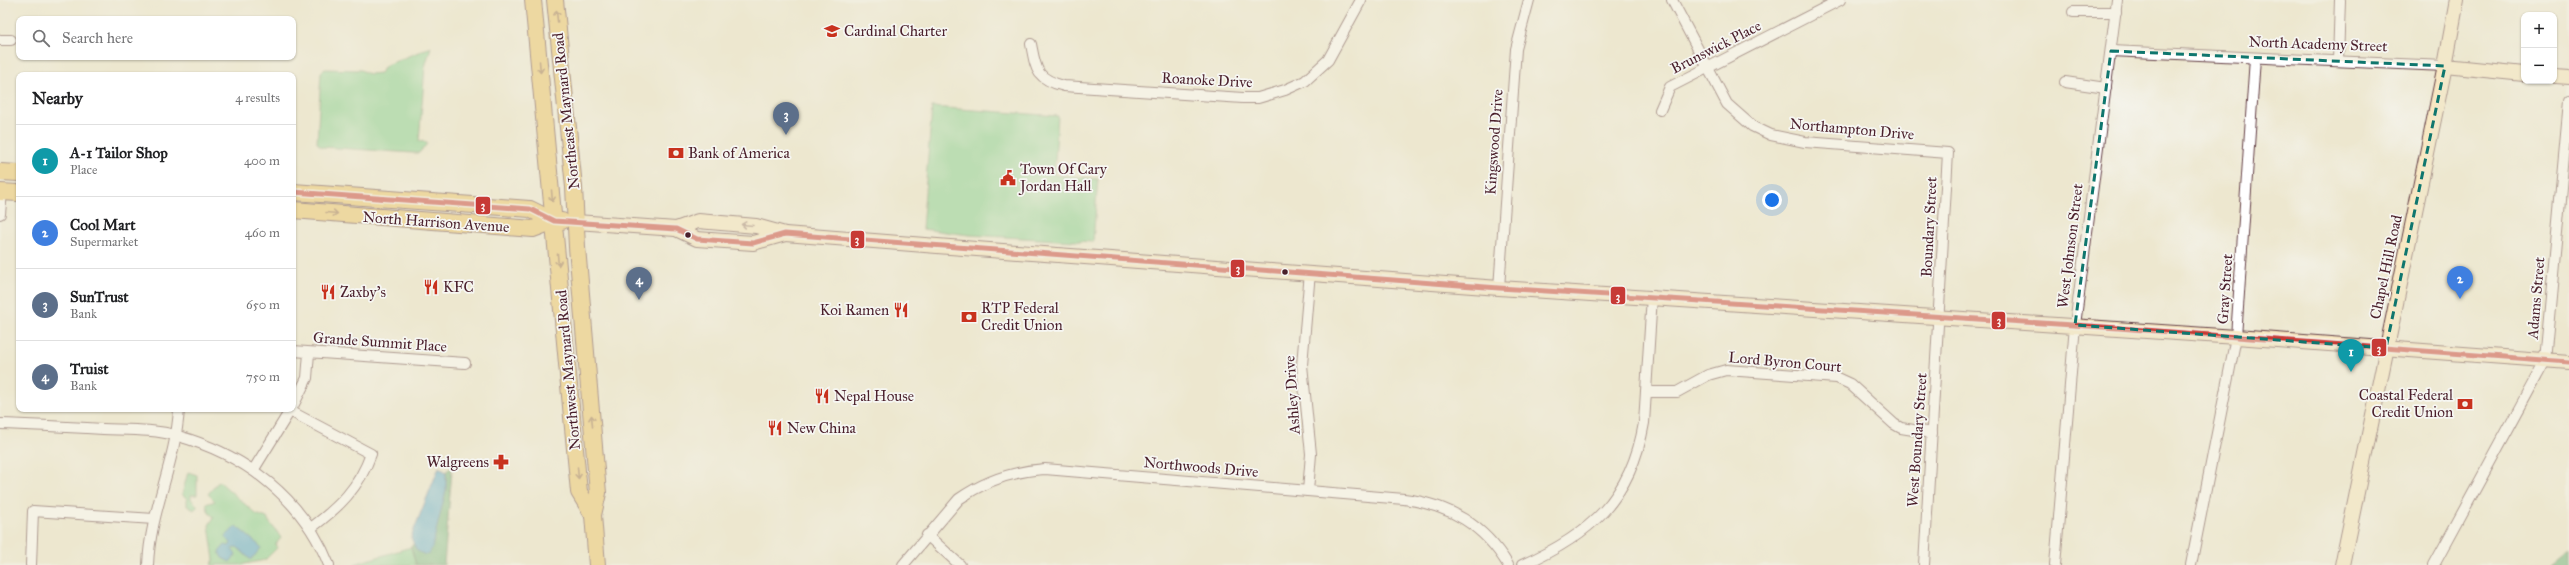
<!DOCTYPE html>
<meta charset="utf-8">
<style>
body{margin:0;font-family:"IM FELL Great Primer",serif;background:#f6f6f6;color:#202124}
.controls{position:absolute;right:12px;top:12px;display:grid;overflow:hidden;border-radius:8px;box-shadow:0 1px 3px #0004}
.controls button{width:36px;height:36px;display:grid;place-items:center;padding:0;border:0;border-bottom:1px solid #e0e0e0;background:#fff;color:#202124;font:20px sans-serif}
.you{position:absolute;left:1772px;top:200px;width:14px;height:14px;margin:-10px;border:3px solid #fff;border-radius:50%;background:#1a73e8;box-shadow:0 0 0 6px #1a73e833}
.badge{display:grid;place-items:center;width:26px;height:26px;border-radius:50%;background:#7c3aed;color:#fff;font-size:13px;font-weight:700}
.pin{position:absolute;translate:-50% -33px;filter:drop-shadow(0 1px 2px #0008)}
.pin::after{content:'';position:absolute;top:21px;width:14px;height:12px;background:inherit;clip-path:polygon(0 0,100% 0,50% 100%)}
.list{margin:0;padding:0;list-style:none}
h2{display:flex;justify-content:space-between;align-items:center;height:52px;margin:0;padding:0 16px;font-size:17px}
h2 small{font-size:13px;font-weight:400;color:#757577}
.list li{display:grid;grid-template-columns:26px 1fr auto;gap:12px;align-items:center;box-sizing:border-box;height:72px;padding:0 16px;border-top:1px solid #e0e0e0}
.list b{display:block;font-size:15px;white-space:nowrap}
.list p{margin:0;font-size:13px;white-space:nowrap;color:#757577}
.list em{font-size:13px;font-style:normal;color:#757577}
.icon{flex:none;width:22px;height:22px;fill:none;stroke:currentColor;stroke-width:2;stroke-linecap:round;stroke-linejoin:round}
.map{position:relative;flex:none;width:2569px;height:565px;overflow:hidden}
.search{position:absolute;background:#fff;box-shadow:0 1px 3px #0004;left:16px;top:16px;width:280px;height:44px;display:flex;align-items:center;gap:10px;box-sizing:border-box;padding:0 14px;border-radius:8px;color:#757577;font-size:15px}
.panel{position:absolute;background:#fff;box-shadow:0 1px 3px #0004;left:16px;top:72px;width:280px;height:340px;border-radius:8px}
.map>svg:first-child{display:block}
</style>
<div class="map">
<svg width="2569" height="565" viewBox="0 0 2569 565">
<rect width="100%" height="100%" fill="#f6f6f2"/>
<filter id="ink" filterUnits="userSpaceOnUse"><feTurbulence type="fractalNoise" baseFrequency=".025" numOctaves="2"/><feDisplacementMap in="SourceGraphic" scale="8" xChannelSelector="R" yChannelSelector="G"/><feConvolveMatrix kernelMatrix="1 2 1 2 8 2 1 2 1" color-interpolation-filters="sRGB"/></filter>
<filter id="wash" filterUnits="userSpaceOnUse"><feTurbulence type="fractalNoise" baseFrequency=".012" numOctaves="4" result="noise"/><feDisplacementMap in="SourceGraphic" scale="16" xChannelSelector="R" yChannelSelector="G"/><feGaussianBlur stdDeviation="0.9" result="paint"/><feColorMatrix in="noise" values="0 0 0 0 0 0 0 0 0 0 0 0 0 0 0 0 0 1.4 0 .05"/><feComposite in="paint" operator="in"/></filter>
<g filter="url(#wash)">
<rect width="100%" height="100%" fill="#ede7cf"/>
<g fill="#82d090" stroke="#66785e">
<polygon points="431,47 425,67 419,141 426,142 427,144 419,153 413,153 322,147 317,143 321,72 325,69 361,70 369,74 380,73 386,65"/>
<polygon points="932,107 1058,116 1054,175 1098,179 1093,242 969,235 922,229"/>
<polygon points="188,472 197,475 197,495 191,495 191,499 198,506 194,510 187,506 187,499 182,494"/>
<path d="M219,481L256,514L267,518C271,526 277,530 281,538L276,544L277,548L265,560L240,565H211L214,560L209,525L214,517L209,513L206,504L215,501L208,494Z"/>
<polygon points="411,547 416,565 354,564"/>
</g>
<g fill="#69b27a" stroke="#5a6852">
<polygon points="450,467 452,471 444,565 416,565 411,547 413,544 424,555 429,554 446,490 446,472"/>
<polygon points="2569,547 2569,565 2547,565"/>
</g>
<g fill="#51a6cd" stroke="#4e627c">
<polygon points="439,467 446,472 446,490 432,548 429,554 425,555 416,550 411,537"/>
<polygon points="236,526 260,546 261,548 251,560 237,547 232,549 236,555 230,562 222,558 219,552 225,545 229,546 231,543 225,537"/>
</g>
</g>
<g filter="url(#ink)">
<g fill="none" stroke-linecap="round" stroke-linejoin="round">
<defs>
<g id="minor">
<polyline points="1672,0 1727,104 1752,126 1771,135 1805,142 1948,153 1924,565"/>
<polyline points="2073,12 2116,12"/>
<polyline points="0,40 11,40"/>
<path d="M1031,44C1036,70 1036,79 1064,86L1243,98H1258L1285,90L1305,81L1328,60L1361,0"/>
<polyline points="2111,51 2445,66"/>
<polyline points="2338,61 2340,0"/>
<polyline points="2065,82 2106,88"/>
<polyline points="1660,110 1670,87 1840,0"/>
<polyline points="0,214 2,192"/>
<polyline points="1499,288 1516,49 1529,0"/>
<polyline points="293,351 465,363"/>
<polyline points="1646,392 1677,392 1708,375 1726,370 1837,378 1850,384 1894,424 1901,428 1932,433"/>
<polyline points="293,406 307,378 309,353"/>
<path d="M290,411L371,454C359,488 339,507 311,528"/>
<path d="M0,424C34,425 69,427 103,429C128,430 154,429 178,436C246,455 303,499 329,565"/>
<polyline points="254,469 291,409"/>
<polyline points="1308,491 1311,454 1302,365 1310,272"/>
<polyline points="927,535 960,565"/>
<polyline points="31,565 33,511 154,519"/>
<path d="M148,565C150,511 176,462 179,409"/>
<path d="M903,565L959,499C986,480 1013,471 1045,469L1404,499C1450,505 1484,525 1508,565"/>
<path d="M1522,565C1590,535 1631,499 1644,423L1652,296"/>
<polyline points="2055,565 2075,325 2117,0"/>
<polyline points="2191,565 2236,337 2255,58"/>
<polyline points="2434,565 2545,361 2569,102"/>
</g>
<g id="secondary">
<polyline points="2445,66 2524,74"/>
<polyline points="2554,76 2569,77"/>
<polyline points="576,222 676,229 697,239 753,243 785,234"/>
<polyline points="676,229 698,221 756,226 785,234 950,247 1499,288 2236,337 2569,362"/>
<polyline points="2342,565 2445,66 2457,0"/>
</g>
<g id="primary">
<polyline points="533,0 579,492 593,515"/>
<polyline points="555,0 574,187 577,247 598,493 593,515 597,565"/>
<polyline points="0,172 19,173"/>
<polyline points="0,192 19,193"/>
<polyline points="293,192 530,209 554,221 562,221"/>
<polyline points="293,210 533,229 554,221"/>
</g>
</defs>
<use href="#minor" stroke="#623d44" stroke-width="12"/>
<use href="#secondary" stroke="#623d44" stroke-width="16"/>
<use href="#primary" stroke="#623d44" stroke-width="18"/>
<use href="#minor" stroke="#fff" stroke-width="10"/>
<use href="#secondary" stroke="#f8e8c3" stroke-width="14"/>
<use href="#primary" stroke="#edc569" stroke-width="16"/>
<defs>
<polyline id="bus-1" points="293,192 530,209 554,221 676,229 697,239 753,243 785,234 1499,288 2118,328 2569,362"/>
</defs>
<use href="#bus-1" stroke="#f6f6f2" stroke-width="8"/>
<use href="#bus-1" stroke="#c73a36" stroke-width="5"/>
</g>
<defs><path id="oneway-shaft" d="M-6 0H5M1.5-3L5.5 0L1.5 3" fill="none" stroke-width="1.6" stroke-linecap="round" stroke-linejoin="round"/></defs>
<g stroke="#9c724a">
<use href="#oneway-shaft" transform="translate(557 16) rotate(-96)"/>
<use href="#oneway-shaft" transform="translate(540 67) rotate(85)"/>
<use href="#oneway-shaft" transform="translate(552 196) rotate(85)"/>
<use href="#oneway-shaft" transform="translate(332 213) rotate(5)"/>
<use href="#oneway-shaft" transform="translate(558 260) rotate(85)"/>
<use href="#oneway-shaft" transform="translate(592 421) rotate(-95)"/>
<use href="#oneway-shaft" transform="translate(578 473) rotate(85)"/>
</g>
<use stroke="#a18477" href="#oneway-shaft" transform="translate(747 225) rotate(-175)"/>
</g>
<path d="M0 0H2569V565H0ZM2111,51L2445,66L2386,348L2075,325Z" fill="#ede7cf" fill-opacity=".55" fill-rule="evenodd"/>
<path fill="none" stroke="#0f766e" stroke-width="3" stroke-dasharray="8 5" stroke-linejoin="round" d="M2111,51L2445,66L2386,348L2075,325Z"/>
<defs>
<symbol id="school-bare" viewBox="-9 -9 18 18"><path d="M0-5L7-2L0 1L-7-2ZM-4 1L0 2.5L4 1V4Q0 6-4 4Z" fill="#c8321e" stroke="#f6f6f2" stroke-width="2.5" paint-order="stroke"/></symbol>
<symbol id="bank-bare" viewBox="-9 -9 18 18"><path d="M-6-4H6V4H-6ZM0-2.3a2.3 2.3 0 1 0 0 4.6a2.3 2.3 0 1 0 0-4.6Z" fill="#c8321e" stroke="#f6f6f2" stroke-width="2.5" paint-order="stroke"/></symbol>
<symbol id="civic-bare" viewBox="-9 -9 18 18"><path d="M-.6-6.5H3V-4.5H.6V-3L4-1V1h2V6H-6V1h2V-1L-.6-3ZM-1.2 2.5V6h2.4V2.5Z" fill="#c8321e" stroke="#f6f6f2" stroke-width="2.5" paint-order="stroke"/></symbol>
<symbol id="restaurant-bare" viewBox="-9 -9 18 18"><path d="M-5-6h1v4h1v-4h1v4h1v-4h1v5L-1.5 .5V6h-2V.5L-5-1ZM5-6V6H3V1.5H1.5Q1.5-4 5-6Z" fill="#c8321e" stroke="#f6f6f2" stroke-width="2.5" paint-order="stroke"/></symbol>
<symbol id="pharmacy-bare" viewBox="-9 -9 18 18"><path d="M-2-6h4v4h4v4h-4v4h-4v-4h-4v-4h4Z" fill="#c8321e" stroke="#f6f6f2" stroke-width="2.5" paint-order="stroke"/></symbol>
</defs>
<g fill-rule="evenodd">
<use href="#school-bare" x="821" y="20" width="22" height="22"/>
<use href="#bank-bare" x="665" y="142" width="22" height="22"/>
<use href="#civic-bare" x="997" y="167" width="22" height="22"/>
<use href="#restaurant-bare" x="420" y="276" width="22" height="22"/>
<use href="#restaurant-bare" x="317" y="281" width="22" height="22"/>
<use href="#restaurant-bare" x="890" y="299" width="22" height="22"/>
<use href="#bank-bare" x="958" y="306" width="22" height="22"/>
<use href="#restaurant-bare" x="811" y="385" width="22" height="22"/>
<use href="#bank-bare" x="2454" y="393" width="22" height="22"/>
<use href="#restaurant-bare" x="764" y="417" width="22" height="22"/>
<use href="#pharmacy-bare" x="490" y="451" width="22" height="22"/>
</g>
<g fill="#4a1f2b" stroke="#f6f6f2" stroke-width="1.5">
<circle cx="688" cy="235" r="3.5"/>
<circle cx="1285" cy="272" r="3.5"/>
</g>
<g text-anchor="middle" stroke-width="3.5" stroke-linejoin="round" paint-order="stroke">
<g font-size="15" fill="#4a1f2b" stroke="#f6f6f2" text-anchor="start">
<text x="844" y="36">Cardinal Charter</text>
<text x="688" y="158">Bank of America</text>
<text x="1020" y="174">Town Of Cary<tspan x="1020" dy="17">Jordan Hall</tspan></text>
<text x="443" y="292">KFC</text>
<text x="340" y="297">Zaxby's</text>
<text x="981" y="313">RTP Federal<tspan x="981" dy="17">Credit Union</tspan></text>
<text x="889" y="315" text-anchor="end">Koi Ramen</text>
<text x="2453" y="400" text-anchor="end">Coastal Federal<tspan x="2453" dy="17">Credit Union</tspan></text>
<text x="834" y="401">Nepal House</text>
<text x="787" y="433">New China</text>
<text x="489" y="467" text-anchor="end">Walgreens</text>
</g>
<g font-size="15" fill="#4a1f2b" stroke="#f6f6f2">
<text transform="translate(2318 44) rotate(2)" y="5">North Academy Street</text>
<text transform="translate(1716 47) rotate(-27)" y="5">Brunswick Place</text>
<text transform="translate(1207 80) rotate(3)" y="5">Roanoke Drive</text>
<text transform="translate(566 111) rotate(-96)" y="5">Northeast Maynard Road</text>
<text transform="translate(1852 129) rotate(5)" y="5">Northampton Drive</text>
<text transform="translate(1494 142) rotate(-86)" y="5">Kingswood Drive</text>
<text transform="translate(436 222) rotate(4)" y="5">North Harrison Avenue</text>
<text transform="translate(1929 227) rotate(-87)" y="5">Boundary Street</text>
<text transform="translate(2070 246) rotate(-83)" y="5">West Johnson Street</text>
<text transform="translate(2386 267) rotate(-78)" y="5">Chapel Hill Road</text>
<text transform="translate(2225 289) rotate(-86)" y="5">Gray Street</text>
<text transform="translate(2536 298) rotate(-85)" y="5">Adams Street</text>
<text transform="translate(380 342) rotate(4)" y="5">Grande Summit Place</text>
<text transform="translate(1785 362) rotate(5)" y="5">Lord Byron Court</text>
<text transform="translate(568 370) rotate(-95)" y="5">Northwest Maynard Road</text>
<text transform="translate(1292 395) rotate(-94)" y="5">Ashley Drive</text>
<text transform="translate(1917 440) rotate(-86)" y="5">West Boundary Street</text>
<text transform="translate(1201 467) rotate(5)" y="5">Northwoods Drive</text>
</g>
</g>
<g stroke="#f6f6f2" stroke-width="1.5">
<rect x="475" y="196" width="16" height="19" rx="4" fill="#c73a36"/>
<rect x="850" y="230" width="15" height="19" rx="4" fill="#c73a36"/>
<rect x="1230" y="259" width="15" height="19" rx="4" fill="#c73a36"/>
<rect x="1610" y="286" width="16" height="19" rx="4" fill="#c73a36"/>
<rect x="1991" y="311" width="15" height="19" rx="4" fill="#c73a36"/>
<rect x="2371" y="338" width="16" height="19" rx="4" fill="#c73a36"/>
</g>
<g font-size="11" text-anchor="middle" font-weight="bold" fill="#fff">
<text x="483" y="209">3</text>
<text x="857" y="243">3</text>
<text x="1238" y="272">3</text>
<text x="1618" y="300">3</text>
<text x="1999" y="324">3</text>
<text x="2379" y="352">3</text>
</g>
</svg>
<div class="controls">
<button>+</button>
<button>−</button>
</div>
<div class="you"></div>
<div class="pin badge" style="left:2351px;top:372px;background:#0f9aa8">1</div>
<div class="pin badge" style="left:2460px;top:299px;background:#3f7fe0">2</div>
<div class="pin badge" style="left:786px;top:135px;background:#5c6f8a">3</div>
<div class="pin badge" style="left:639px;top:300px;background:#5c6f8a">4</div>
<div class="search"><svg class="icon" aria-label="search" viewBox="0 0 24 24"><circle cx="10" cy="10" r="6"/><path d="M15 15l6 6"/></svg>Search here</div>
<section class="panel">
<h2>Nearby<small>4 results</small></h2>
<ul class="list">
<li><span class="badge" style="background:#0f9aa8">1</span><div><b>A-1 Tailor Shop</b><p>Place</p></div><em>400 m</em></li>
<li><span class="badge" style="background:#3f7fe0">2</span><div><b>Cool Mart</b><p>Supermarket</p></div><em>460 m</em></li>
<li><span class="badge" style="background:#5c6f8a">3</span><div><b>SunTrust</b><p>Bank</p></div><em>650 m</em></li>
<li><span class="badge" style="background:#5c6f8a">4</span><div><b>Truist</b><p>Bank</p></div><em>750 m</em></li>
</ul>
</section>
</div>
